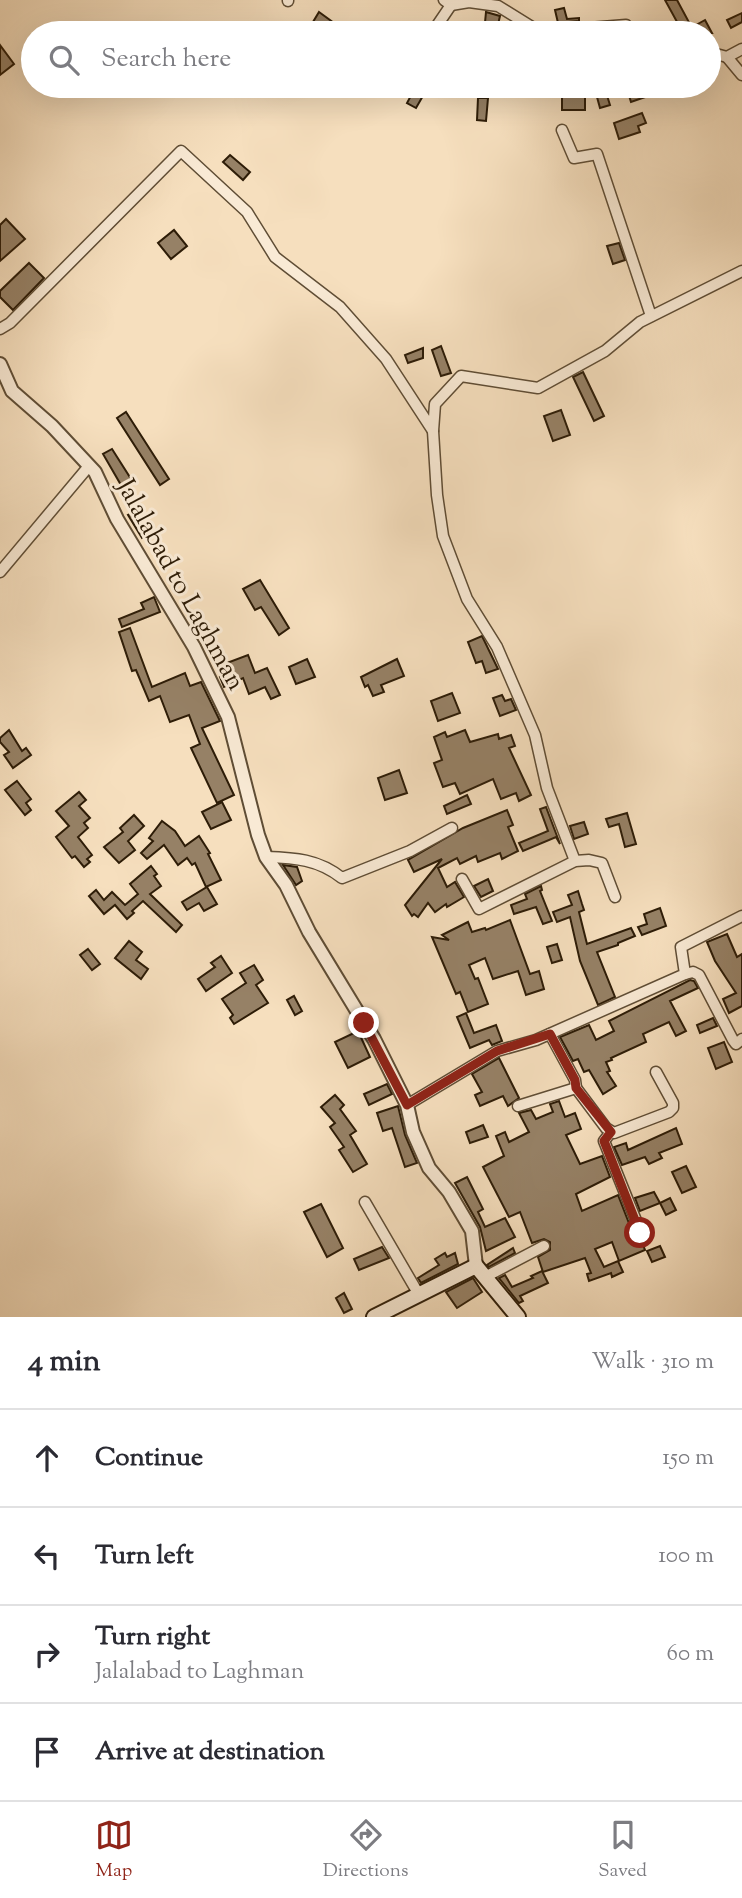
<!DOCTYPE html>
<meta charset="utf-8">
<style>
body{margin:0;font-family:"Sorts Mill Goudy",serif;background:#f2f2f3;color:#2b2b33}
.stop{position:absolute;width:21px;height:21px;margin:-16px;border:5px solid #8f2418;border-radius:50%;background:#fff}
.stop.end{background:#8f2418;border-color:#fff;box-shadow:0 2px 7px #0008}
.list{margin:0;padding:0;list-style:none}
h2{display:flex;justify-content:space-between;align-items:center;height:91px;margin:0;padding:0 28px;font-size:30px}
h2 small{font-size:23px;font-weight:400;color:#7c7c81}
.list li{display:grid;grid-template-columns:46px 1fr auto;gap:21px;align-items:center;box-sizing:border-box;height:98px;padding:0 28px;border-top:2px solid #e1e1e2}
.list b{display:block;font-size:26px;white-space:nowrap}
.list p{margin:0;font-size:23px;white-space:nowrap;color:#7c7c81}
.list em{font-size:23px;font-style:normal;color:#7c7c81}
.icon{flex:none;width:38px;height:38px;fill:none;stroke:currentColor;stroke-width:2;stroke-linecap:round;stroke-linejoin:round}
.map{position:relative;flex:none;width:742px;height:1317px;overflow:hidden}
.search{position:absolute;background:#fff;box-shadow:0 7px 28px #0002;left:21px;right:21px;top:21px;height:77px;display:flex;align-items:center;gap:18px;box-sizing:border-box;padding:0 24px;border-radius:38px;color:#7c7c81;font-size:26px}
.sheet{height:483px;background:#fff}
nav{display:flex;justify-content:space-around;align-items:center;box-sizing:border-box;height:98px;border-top:2px solid #e1e1e2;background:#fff;font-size:19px;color:#7c7c81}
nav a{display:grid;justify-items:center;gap:4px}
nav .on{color:#8f2418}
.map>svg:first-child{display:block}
</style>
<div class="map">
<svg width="742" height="1317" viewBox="0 0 742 1317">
<rect width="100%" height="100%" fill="#f6dfbe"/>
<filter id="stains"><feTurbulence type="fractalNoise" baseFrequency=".00286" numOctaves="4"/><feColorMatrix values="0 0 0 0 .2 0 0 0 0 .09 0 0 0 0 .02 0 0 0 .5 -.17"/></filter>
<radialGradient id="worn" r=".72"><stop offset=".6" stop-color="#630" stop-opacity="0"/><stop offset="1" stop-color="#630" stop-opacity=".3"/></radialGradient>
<g fill="#968166" stroke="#2d1c07" stroke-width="2">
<polygon points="665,0 677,0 691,26 682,31"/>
<polygon points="564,8 567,19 579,18 579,21 558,23 555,10"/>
<polygon points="319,12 334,23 327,33 312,33 318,25 313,22"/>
<polygon points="486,12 500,16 496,33 484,33"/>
<polygon points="742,13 742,22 731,28 727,20"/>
<polygon points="705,20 712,33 701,33 696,25"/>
<polygon points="655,23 660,33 649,33 646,27"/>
<polygon points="0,45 14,64 0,75"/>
<polygon points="572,86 585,86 585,110 562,110 562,93 573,93"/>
<polygon points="594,86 604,86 610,105 600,108"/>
<polygon points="626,86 645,86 648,96 631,102"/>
<polygon points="415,88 424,94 416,108 407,103"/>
<polygon points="478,98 488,98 486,121 477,120"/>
<polygon points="642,113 646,123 638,126 640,132 619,139 614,123"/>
<polygon points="230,155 250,172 243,180 223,162"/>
<polygon points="6,219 25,239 0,261 0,225"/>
<polygon points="174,230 187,246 171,259 158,243"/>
<polygon points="619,243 625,260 613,264 607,246"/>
<polygon points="29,263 44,278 13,310 0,297 0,291"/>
<polygon points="441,346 451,373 441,376 432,350"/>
<polygon points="423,348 423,358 408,363 405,355"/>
<polygon points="583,372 604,416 594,421 573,377"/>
<polygon points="561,410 570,435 553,441 544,416"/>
<polygon points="126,412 169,479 160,485 117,418"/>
<polygon points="112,449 131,479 121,485 103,454"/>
<polygon points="131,492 154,531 142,538 128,515 134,512 124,497"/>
<polygon points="260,580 289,628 279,635 261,607 255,610 243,589"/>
<polygon points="154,597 160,612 122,627 119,619 144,609 141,603"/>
<polygon points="130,628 152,687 185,673 190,686 201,682 220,721 202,728 234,795 217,803 191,748 200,744 189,715 170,722 160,696 149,701 136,670 132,671 119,632"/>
<polygon points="482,636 498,669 486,673 482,661 476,663 468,642"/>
<polygon points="217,643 227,663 248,655 255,673 267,668 280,695 271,699 265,687 249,694 243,678 224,687 220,677 223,675 209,647"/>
<polygon points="307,659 315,677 296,684 289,667"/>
<polygon points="397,659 404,676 381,685 384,692 373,696 368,685 365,687 361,677"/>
<polygon points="452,693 460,713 438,721 431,701"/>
<polygon points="502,695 505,701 511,699 516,710 500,716 493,698"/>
<polygon points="9,730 22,751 26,748 31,755 13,768 4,755 9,752 0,742 0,738"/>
<polygon points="465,730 470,742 498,734 499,739 511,735 515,746 509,748 531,795 519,801 516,793 501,799 493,779 460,794 455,783 443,787 434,763 442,760 434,737 445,732 447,737"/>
<polygon points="399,770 407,793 385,800 378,778"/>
<polygon points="17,781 31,799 26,803 31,810 25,815 5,790"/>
<polygon points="79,792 86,800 79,806 90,818 84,823 88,828 78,837 92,855 87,859 90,862 84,867 75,856 72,858 56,837 69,826 56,811"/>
<polygon points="467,795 471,804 447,814 444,806"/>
<polygon points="222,802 231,820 211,829 202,812"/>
<polygon points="546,807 560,844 556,837 523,851 519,843 548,831 540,809"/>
<polygon points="507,810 513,825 508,827 518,851 502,859 500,853 478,862 476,856 460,864 457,858 438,868 447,887 455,882 464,897 447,907 446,904 435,912 428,903 418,917 414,914 412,916 405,905 442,859 414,872 408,860 463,828"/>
<polygon points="627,813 636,844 625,847 619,824 609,827 606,819"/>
<polygon points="134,815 144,826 128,841 135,850 119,863 104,847 123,832 120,828"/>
<polygon points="162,821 175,831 185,846 199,836 210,853 208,854 221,880 206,887 195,863 192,865 187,858 178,865 164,845 147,859 141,853 153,841 149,838"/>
<polygon points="584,822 588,834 574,839 570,826"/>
<polygon points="283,865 297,867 302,881 296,885"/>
<polygon points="151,866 157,874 154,876 161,886 150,894 182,925 176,932 143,901 132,911 134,913 127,919 115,905 104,914 89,896 96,890 104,900 112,892 125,905 138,894 130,884"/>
<polygon points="488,879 493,891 481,897 474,886"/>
<polygon points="541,886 542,890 540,891 552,921 543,924 536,907 514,914 511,905 527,899 525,894"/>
<polygon points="207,887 217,904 204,911 199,903 187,910 182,902"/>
<polygon points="578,891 582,904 584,910 579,912 587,944 631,928 635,936 618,943 618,945 597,952 615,997 598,1005 580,961 570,917 557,922 553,912 572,905 568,895"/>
<polygon points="660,908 666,926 642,935 638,927 647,924 644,914"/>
<polygon points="510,920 530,974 539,971 544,989 526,995 518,971 493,979 485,958 469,965 475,979 478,978 488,1004 468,1012 460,992 456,994 432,937 449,940 442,935 468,922 472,932 485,928 486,930"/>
<polygon points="727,934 737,957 742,954 742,1006 729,1013 723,999 736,993 715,961 707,942"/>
<polygon points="129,941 142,952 136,960 148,969 141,979 115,958"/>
<polygon points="557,944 562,960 552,963 547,947"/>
<polygon points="88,949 100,964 92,970 80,955"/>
<polygon points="221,956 232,973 206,991 198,979 215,967 211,963"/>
<polygon points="254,965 263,980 256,985 268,1003 234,1024 230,1018 233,1015 222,999 246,983 240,973"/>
<polygon points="690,980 694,981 698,988 670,1001 686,1031 676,1036 669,1022 643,1034 646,1042 611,1058 612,1060 606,1062 610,1071 607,1072 616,1086 603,1094 589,1070 584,1072 578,1059 573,1061 560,1037 589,1025 596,1040 614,1031 609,1021"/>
<polygon points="294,996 302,1011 295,1015 287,1000"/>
<polygon points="466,1013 474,1033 496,1025 502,1041 492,1045 489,1040 470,1048 457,1017"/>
<polygon points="713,1018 717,1026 700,1033 697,1025"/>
<polygon points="358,1031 370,1057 348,1068 335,1042"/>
<polygon points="724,1042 732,1062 716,1069 708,1048"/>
<polygon points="499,1058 519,1098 508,1106 503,1096 480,1106 475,1095 482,1092 472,1074"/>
<polygon points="387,1084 392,1094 369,1105 364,1094"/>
<polygon points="335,1095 344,1105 340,1109 356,1131 350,1135 367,1164 353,1172 339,1150 344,1147 330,1127 335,1123 321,1107"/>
<polygon points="559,1101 565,1117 575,1113 581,1129 566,1135 580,1164 602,1156 610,1177 576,1194 582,1211 618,1195 634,1236 641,1240 645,1250 619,1261 612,1242 595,1249 604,1267 618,1261 623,1272 612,1277 611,1273 589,1281 587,1274 591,1273 585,1258 543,1272 538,1257 550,1250 550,1242 544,1239 532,1243 520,1212 509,1217 483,1167 504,1156 496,1136 505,1132 509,1142 529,1132 519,1113 531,1110 536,1119 553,1112 550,1104"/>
<polygon points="398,1106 405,1135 417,1163 405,1167 392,1128 383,1131 377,1113"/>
<polygon points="483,1125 488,1137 470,1143 466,1132"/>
<polygon points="676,1128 682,1144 659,1153 662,1158 649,1164 645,1157 622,1165 614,1147 626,1143 628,1150"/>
<polygon points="686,1166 696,1187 682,1193 672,1172"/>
<polygon points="467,1177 483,1209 478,1212 485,1227 505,1218 515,1237 486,1251 480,1227 455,1183"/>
<polygon points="654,1192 660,1203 640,1211 635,1198"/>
<polygon points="670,1198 676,1210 666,1215 660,1203"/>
<polygon points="321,1204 343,1248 327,1257 304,1212"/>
<polygon points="660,1246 665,1257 652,1262 647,1251"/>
<polygon points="382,1247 389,1258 359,1270 354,1259"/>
<polygon points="513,1248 515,1253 489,1267 487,1265"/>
<polygon points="445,1253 447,1257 455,1253 458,1264 421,1283 418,1278 439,1265 435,1259"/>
<polygon points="542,1271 548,1283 520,1296 523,1301 519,1303 499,1278 505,1275 512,1287 533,1278 531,1276"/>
<polygon points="473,1278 482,1292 457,1308 446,1292"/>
<polygon points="344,1293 352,1309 344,1313 336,1298"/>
</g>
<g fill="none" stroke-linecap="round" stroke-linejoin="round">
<defs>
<g id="minor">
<polyline points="444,0 451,5 469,2 498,6 540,32 626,25 631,33"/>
<polyline points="288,1 288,0"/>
<polyline points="432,33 453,2"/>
<polyline points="709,56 716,54 727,57 742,49"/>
<polyline points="727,57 742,75"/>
<polyline points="562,130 574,158 597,154 651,316"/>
<polyline points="0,329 10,323 181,151 247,212 275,257 340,307 386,359 433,431 435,404 461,376 538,388 605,351 640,322 742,271"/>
<polyline points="433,431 437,495 443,536 467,599 497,647 535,735 547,788 575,861"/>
<polyline points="0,572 89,466"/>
<path d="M266,857C295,858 318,859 342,878L410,851L452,828"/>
<polyline points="462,879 479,909 575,861 589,860 602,863 615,897"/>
<polyline points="685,974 693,972 699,975 733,1040 736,1044 742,1039"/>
<polyline points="576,1088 606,1128 614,1133 669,1112 673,1108 673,1103 656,1072"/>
<polyline points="407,1105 497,1051 536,1040 685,974 681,947 742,916"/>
<polyline points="518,1106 576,1088 575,1080 550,1034"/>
<polyline points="611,1132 604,1141 641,1233"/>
<polyline points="365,1202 418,1293"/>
<polyline points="485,1277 544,1246"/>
</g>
<polyline id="tertiary" points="0,364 12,391 52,426 95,472 117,519 194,647 228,717 258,835 266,857 286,885 309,932 374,1039 407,1105 413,1132 429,1168 449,1192 472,1231 476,1266"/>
<polyline id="secondary" points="374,1317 476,1266 518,1317"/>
</defs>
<use href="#minor" stroke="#5f4d35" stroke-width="13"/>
<use href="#tertiary" stroke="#5f4d35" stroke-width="16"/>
<use href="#secondary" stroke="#2d1c07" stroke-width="18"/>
<use href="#minor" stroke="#f9ead5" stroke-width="10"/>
<use href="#tertiary" stroke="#f9ead5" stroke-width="12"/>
<use href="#secondary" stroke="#f9ead5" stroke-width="14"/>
</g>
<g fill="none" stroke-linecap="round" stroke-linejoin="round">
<polyline stroke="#8f2418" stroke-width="9" points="364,1023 407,1105 497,1051 550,1034 575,1080 576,1088 611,1132 604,1141 640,1233"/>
</g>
<g text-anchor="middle" stroke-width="6" stroke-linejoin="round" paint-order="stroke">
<g font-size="26" fill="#2d1c07" stroke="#f9ead5">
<text transform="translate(182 584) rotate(61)" y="9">Jalalabad to Laghman</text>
</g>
</g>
<rect width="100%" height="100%" filter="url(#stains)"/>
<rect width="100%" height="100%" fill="url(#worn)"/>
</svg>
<div class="stop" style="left:640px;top:1233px"></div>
<div class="stop end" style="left:364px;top:1023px"></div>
<div class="search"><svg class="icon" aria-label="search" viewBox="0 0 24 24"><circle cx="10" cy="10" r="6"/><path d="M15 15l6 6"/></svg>Search here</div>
</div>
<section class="sheet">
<h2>4 min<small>Walk · 310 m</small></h2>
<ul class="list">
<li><svg class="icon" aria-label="ahead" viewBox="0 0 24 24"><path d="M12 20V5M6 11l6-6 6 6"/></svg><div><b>Continue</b></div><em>150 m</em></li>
<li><svg class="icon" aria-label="left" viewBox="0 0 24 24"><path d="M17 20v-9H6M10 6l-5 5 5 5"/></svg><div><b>Turn left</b></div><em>100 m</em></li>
<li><svg class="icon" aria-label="right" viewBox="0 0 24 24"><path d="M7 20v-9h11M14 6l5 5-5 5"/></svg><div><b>Turn right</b><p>Jalalabad to Laghman</p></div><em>60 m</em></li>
<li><svg class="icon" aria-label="arrive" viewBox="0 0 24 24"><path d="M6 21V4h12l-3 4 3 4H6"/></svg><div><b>Arrive at destination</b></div></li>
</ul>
</section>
<nav>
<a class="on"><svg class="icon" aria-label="map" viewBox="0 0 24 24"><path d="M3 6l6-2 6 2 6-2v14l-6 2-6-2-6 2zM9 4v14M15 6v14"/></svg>Map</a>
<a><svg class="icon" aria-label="directions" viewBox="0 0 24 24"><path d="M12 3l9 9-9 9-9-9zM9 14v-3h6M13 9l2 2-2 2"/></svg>Directions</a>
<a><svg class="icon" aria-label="saved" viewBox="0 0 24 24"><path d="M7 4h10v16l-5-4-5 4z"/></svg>Saved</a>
</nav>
